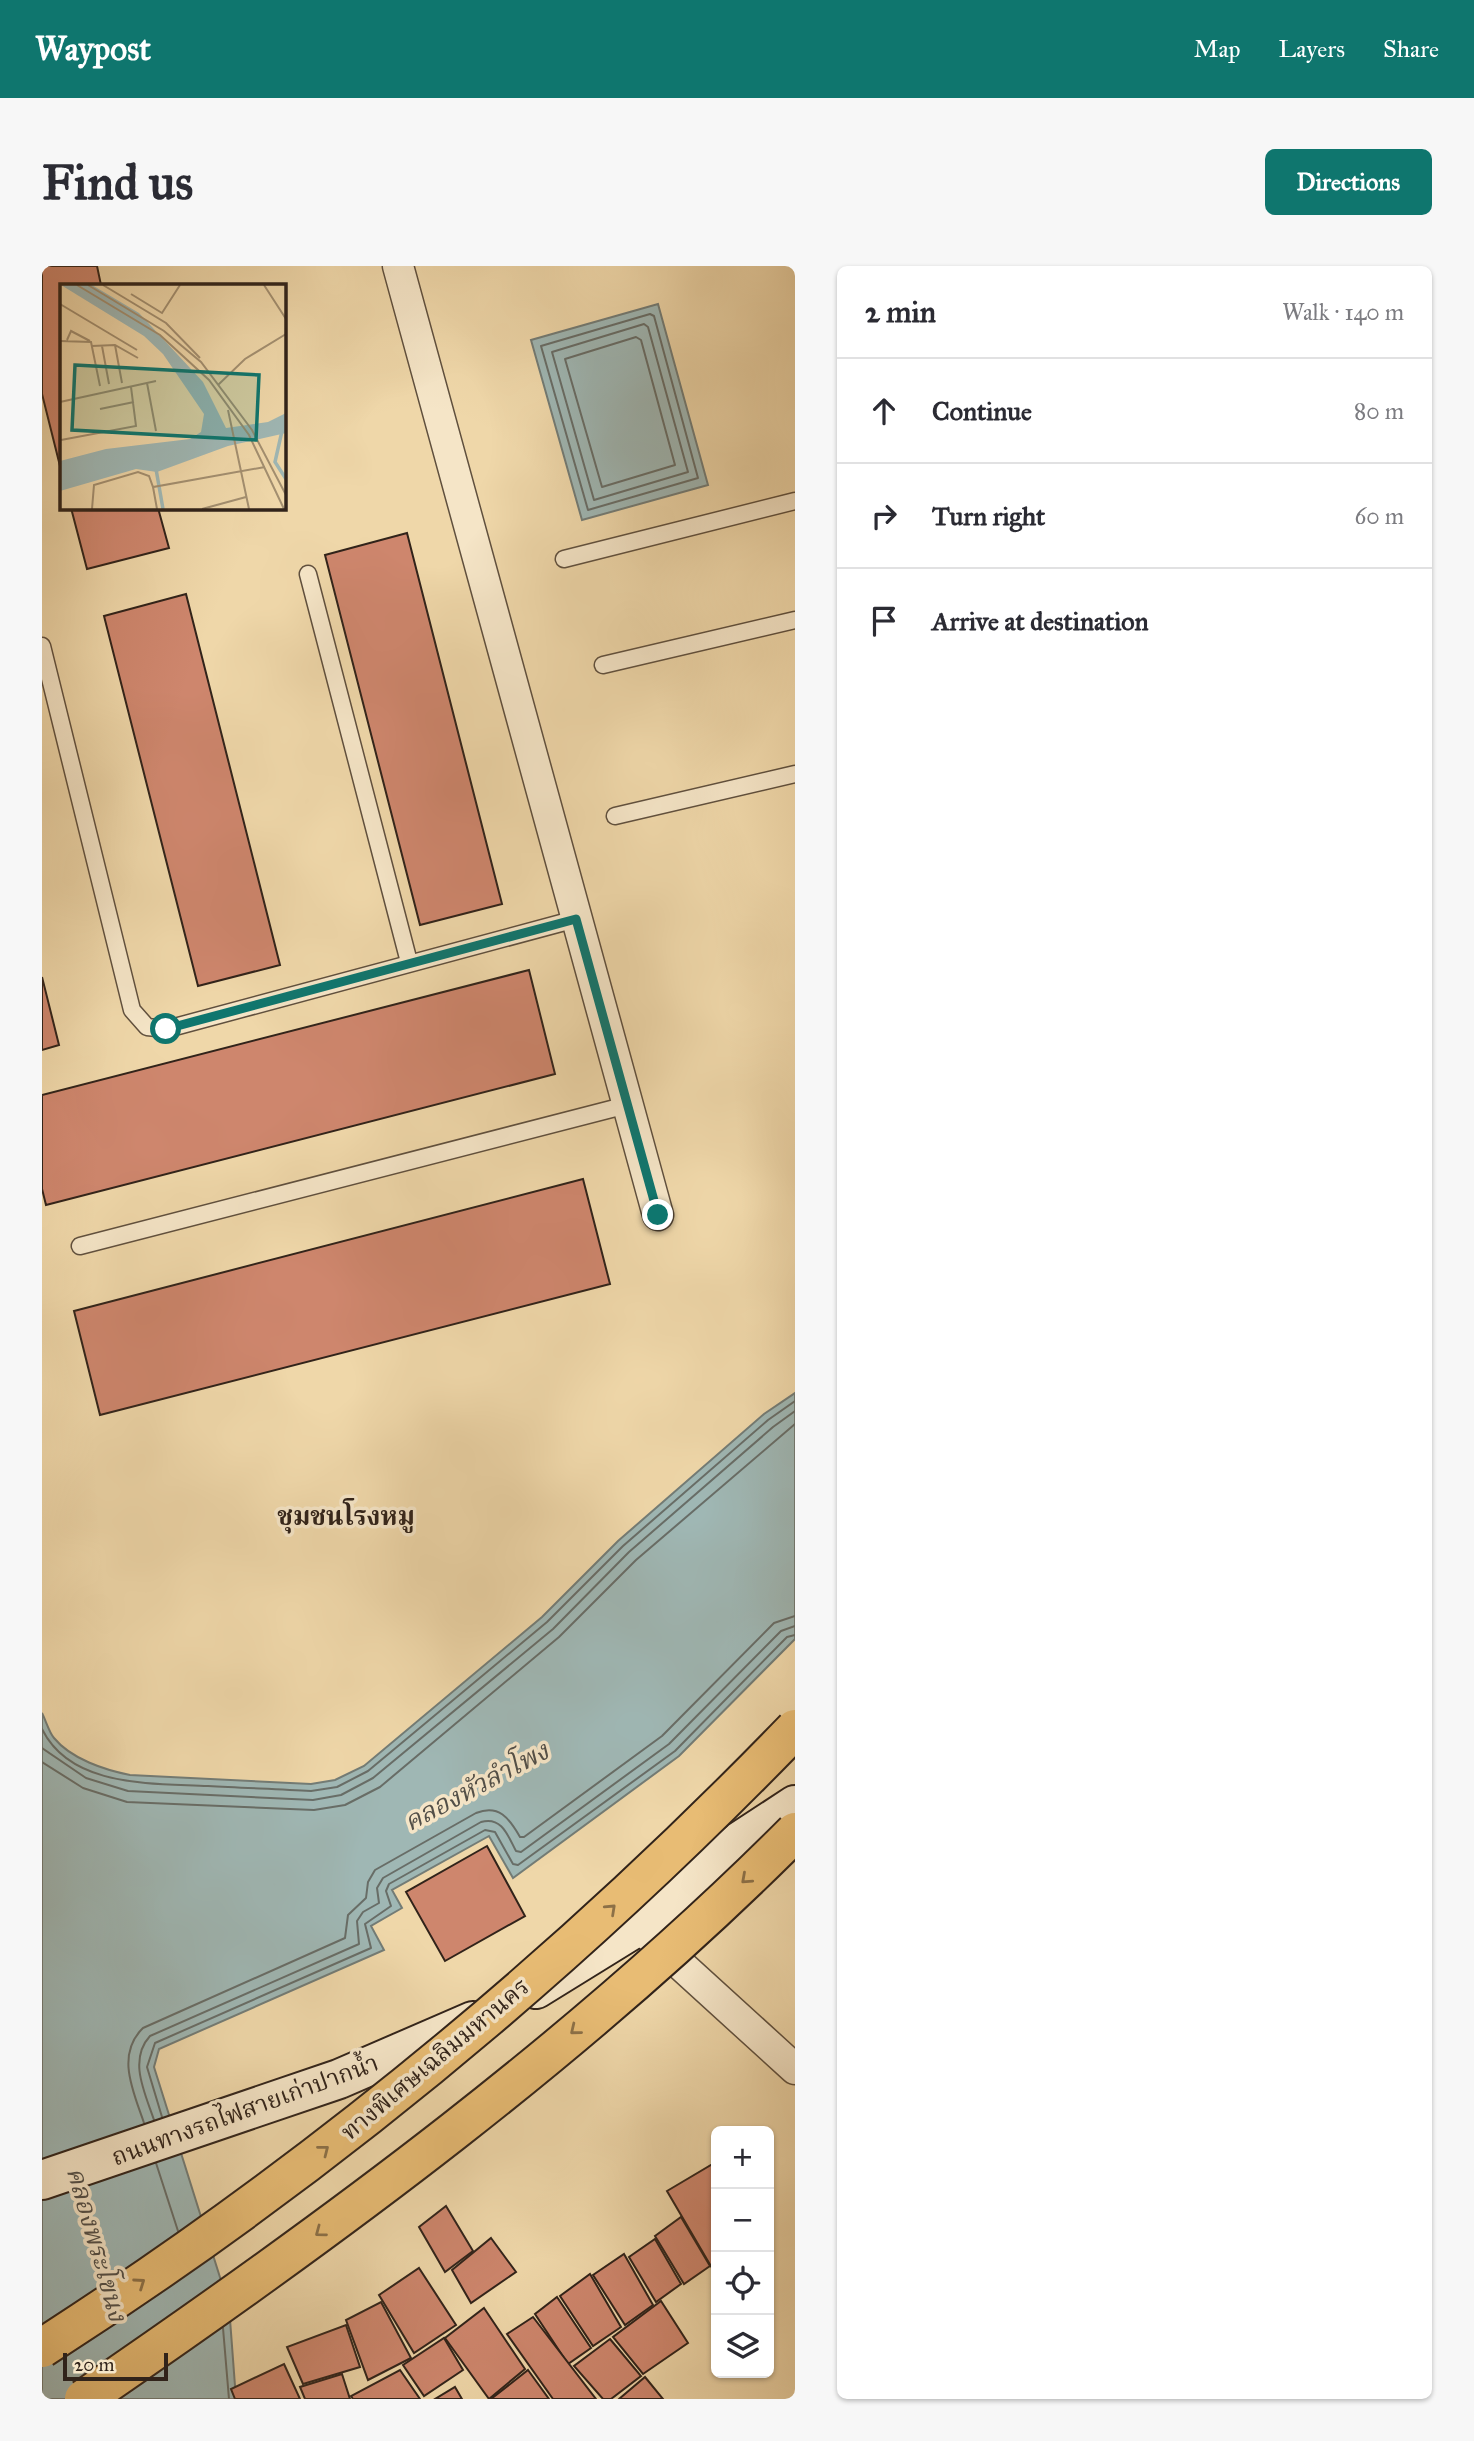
<!DOCTYPE html>
<meta charset="utf-8">
<style>
body{margin:0;font-family:"IM FELL Great Primer","Noto Serif Thai",serif;background:#f7f7f7;color:#2b2b33}
.controls{position:absolute;right:21px;bottom:21px;display:grid;overflow:hidden;border-radius:10px;box-shadow:0 2px 5px #0004}
.controls button{width:63px;height:63px;display:grid;place-items:center;padding:0;border:0;border-bottom:2px solid #e1e1e2;background:#fff;color:#2b2b33;font:35px sans-serif}
.scale{position:absolute;left:21px;bottom:18px;width:105px;box-sizing:border-box;padding-left:7px;border:4px solid #31231a;border-top:0;font-size:19px;line-height:24px;white-space:nowrap;color:#31231a;-webkit-text-stroke:5px #f5e5c7;paint-order:stroke}
.stop{position:absolute;width:21px;height:21px;margin:-16px;border:5px solid #0f766e;border-radius:50%;background:#fff}
.stop.end{background:#0f766e;border-color:#fff;box-shadow:0 2px 7px #0008}
.list{margin:0;padding:0;list-style:none}
h2{display:flex;justify-content:space-between;align-items:center;height:91px;margin:0;padding:0 28px;font-size:30px}
h2 small{font-size:23px;font-weight:400;color:#7c7c81}
.list li{display:grid;grid-template-columns:46px 1fr auto;gap:21px;align-items:center;box-sizing:border-box;height:105px;padding:0 28px;border-top:2px solid #e1e1e2}
.list b{display:block;font-size:26px;white-space:nowrap}
.list em{font-size:23px;font-style:normal;color:#7c7c81}
.icon{flex:none;width:38px;height:38px;fill:none;stroke:currentColor;stroke-width:2;stroke-linecap:round;stroke-linejoin:round}
.map{position:relative;flex:none;width:753px;height:2133px;overflow:hidden;border-radius:10px}
header{display:flex;align-items:center;gap:42px;box-sizing:border-box;height:98px;padding:0 35px;background:#0f766e;color:#fff}
header strong{font-size:33px}
nav{display:flex;gap:38px;margin-inline-start:auto;font-size:24px}
.intro{display:flex;align-items:center;justify-content:space-between;box-sizing:border-box;height:168px;padding:0 42px}
h1{margin:0;font-size:49px}
.button{padding:18px 32px;border-radius:10px;background:#0f766e;color:#fff;font-size:24px;font-weight:700}
main{display:flex;gap:42px;padding:0 42px}
aside{flex:1;background:#fff;border-radius:10px;box-shadow:0 2px 5px #0004}
.map>svg:first-child{display:block}
</style>
<header>
<strong>Waypost</strong>
<nav><a>Map</a><a>Layers</a><a>Share</a></nav>
</header>
<div class="intro"><h1>Find us</h1><a class="button">Directions</a></div>
<main>
<div class="map">
<svg width="753" height="2133" viewBox="0 0 753 2133">
<rect width="100%" height="100%" fill="#efd7a9"/>
<filter id="stains"><feTurbulence type="fractalNoise" baseFrequency=".00286" numOctaves="4"/><feColorMatrix values="0 0 0 0 .2 0 0 0 0 .09 0 0 0 0 .02 0 0 0 .5 -.17"/></filter>
<radialGradient id="worn" r=".72"><stop offset=".6" stop-color="#630" stop-opacity="0"/><stop offset="1" stop-color="#630" stop-opacity=".3"/></radialGradient>
<g fill="#9fb7b4" stroke="#737c76" stroke-width="2">
<polygon points="616,38 666,219 540,254 489,74"/>
<path d="M753,1127V1373L637,1490L471,1612L447,1570L350,1624L360,1642L329,1660L342,1684L117,1783L112,1801L187,2040L194,2133H0V1447C4,1455 7,1466 12,1472C29,1493 63,1504 88,1509L269,1518L293,1514L322,1500L500,1351L576,1275L722,1148Z"/>
</g>
<g fill="none" stroke-linecap="round" stroke-linejoin="round">
<g stroke="#686d67" stroke-width="2">
<polygon points="608,48 612,50 656,212 546,244 499,80"/>
<polygon points="602,58 606,61 646,206 552,234 510,86"/>
<polygon points="594,71 599,74 633,199 560,221 523,93"/>
<path d="M0,1463C29,1522 110,1517 166,1520C200,1522 235,1523 269,1525L295,1521L326,1505L505,1356L581,1280L726,1154L753,1135"/>
<polyline points="0,1482 44,1512 86,1525 271,1534 299,1529 331,1512 511,1363 587,1286 731,1161 753,1145"/>
<polyline points="0,1496 41,1522 85,1536 272,1544 303,1539 338,1521 517,1371 594,1294 753,1158"/>
<polyline points="120,1851 105,1801 113,1777 329,1682 323,1658 349,1640 344,1625 347,1618 443,1564 453,1566 471,1598 476,1599 633,1485 745,1371 753,1369"/>
<path d="M112,1854C103,1827 86,1794 108,1770L317,1678L315,1655L321,1646L337,1637L335,1622L341,1612L439,1556C460,1550 466,1570 474,1585L479,1586L627,1478L739,1365L753,1360"/>
<path d="M102,1857C92,1827 73,1789 101,1762L303,1672L306,1649L324,1632L326,1616L333,1604L434,1547C457,1538 467,1552 478,1571H482L620,1470L732,1357L753,1350"/>
<polyline points="114,1897 136,1965"/>
<polyline points="181,2062 187,2133"/>
</g>
</g>
<g fill="#ce866d" stroke="#31231a" stroke-width="2">
<polygon points="0,0 55,0 59,19 19,19 19,204 0,128"/>
<polygon points="29,242 116,242 127,282 45,303"/>
<polygon points="365,267 460,638 378,659 283,289"/>
<polygon points="144,328 238,699 156,720 62,350"/>
<polygon points="487,704 513,808 4,939 0,923 0,829"/>
<polygon points="0,711 17,779 0,784"/>
<polygon points="541,913 568,1018 58,1149 32,1045"/>
<polygon points="445,1580 483,1650 403,1695 364,1626"/>
<polygon points="674,1896 674,2000 670,2002 625,1925"/>
<polygon points="404,1940 431,1985 403,2006 377,1961"/>
<polygon points="639,1951 668,2000 642,2018 613,1970"/>
<polygon points="449,1972 474,2006 429,2037 410,2004"/>
<polygon points="613,1973 639,2018 614,2036 587,1991"/>
<polygon points="582,1988 611,2039 583,2059 551,2009"/>
<polygon points="377,2002 414,2059 372,2087 337,2029"/>
<polygon points="548,2008 579,2061 551,2080 518,2030"/>
<polygon points="515,2031 549,2082 526,2098 493,2048"/>
<polygon points="619,2035 646,2077 601,2108 571,2071"/>
<polygon points="339,2036 369,2092 326,2114 304,2054"/>
<polygon points="442,2042 483,2103 447,2133 403,2072"/>
<polygon points="491,2051 554,2133 511,2133 465,2068"/>
<polygon points="304,2059 318,2101 261,2118 245,2081"/>
<polygon points="402,2072 421,2104 382,2130 361,2099"/>
<polygon points="568,2073 599,2110 569,2133 561,2133 532,2100"/>
<polygon points="242,2098 258,2133 193,2133 189,2123"/>
<polygon points="358,2104 378,2133 311,2133 309,2130"/>
<polygon points="486,2104 507,2133 449,2133"/>
<polygon points="300,2108 308,2133 263,2133 258,2121"/>
<polygon points="603,2111 621,2133 577,2133"/>
<polygon points="413,2121 420,2133 393,2133"/>
</g>
<g fill="none" stroke-linecap="round" stroke-linejoin="round">
<defs>
<g id="lane">
<polyline points="522,293 753,235"/>
<polyline points="266,308 367,696"/>
<polyline points="0,380 90,744 105,761 125,763 534,653"/>
<polyline points="561,399 753,354"/>
<polyline points="573,550 753,508"/>
<polyline points="38,980 585,839"/>
</g>
<g id="street">
<polyline points="356,0 616,949"/>
<polyline points="596,1660 753,1803"/>
</g>
<g id="secondary">
<polyline points="494,1723 596,1660 698,1575 753,1539"/>
<polyline points="0,1914 297,1813 431,1755"/>
</g>
</defs>
<use href="#lane" stroke="#60503e" stroke-width="19"/>
<use href="#street" stroke="#60503e" stroke-width="33"/>
<use href="#secondary" stroke="#31231a" stroke-width="42"/>
<use href="#lane" stroke="#f5e5c7" stroke-width="16"/>
<use href="#street" stroke="#f5e5c7" stroke-width="30"/>
<use href="#secondary" stroke="#f5e5c7" stroke-width="38"/>
<defs>
<g id="highway-bridge">
<path d="M0,2082C274,1906 527,1697 753,1463"/>
<path d="M42,2133C289,1964 542,1778 753,1566"/>
</g>
</defs>
<use href="#highway-bridge" stroke="#31231a" stroke-width="42" stroke-linecap="butt"/>
<use href="#highway-bridge" stroke="#e8bc74" stroke-width="38"/>
</g>
<defs><path id="oneway-chevron" d="M-2-3.5L2.5 0L-2 3.5" fill="none" stroke-width="1.6" stroke-linecap="round" stroke-linejoin="round" transform="scale(1.75)"/></defs>
<g stroke="#8c7047">
<use href="#oneway-chevron" transform="translate(704 1613) rotate(138)"/>
<use href="#oneway-chevron" transform="translate(569 1643) rotate(-43)"/>
<use href="#oneway-chevron" transform="translate(533 1764) rotate(141)"/>
<use href="#oneway-chevron" transform="translate(282 1884) rotate(-38)"/>
<use href="#oneway-chevron" transform="translate(278 1966) rotate(143)"/>
<use href="#oneway-chevron" transform="translate(98 2017) rotate(-35)"/>
</g>
<g fill="none" stroke-linecap="round" stroke-linejoin="round">
<polyline stroke="#0f766e" stroke-width="9" points="124,763 534,653 616,949"/>
</g>
<g text-anchor="middle" stroke-width="7" stroke-linejoin="round" paint-order="stroke">
<g font-size="24" fill="#31231a" stroke="#f5e5c7">
<text transform="translate(393 1793) rotate(-40)" y="8">ทางพิเศษเฉลิมมหานคร</text>
<text transform="translate(203 1844) rotate(-20)" y="8">ถนนทางรถไฟสายเก่าปากน้ำ</text>
</g>
<g font-size="26" font-weight="bold" fill="#31231a" stroke="#f5e5c7">
<text x="304" y="1259">ชุมชนโรงหมู</text>
</g>
<g font-size="26" font-style="italic" fill="#524f48" stroke="#f5e5c7">
<text transform="translate(434 1520) rotate(-28)" y="9">คลองหัวลำโพง</text>
<text transform="translate(55 1978) rotate(74)" y="9">คลองพระโขนง</text>
</g>
</g>
<g transform="translate(18 18)">
<rect width="226" height="226" fill="#efd7a9"/>
<path d="M1,1H32L79,29L143,98L166,144L208,138L226,129V149L168,162L97,188L76,185L0,207V177L46,165L130,155L141,148L144,130L103,70L84,52Z" fill="#9fb7b4"/>
<path fill="none" stroke="#9fb7b4" stroke-width="3.5" d="M222,147L215,178L226,195M96,185L103,225"/>
<path fill="none" stroke="#a38f70" stroke-width="2" d="M17,1L100,51L149,96L189,151L224,225M28,1L104,47L141,78L192,146L226,211M43,1L106,39L140,74M204,1L226,35M71,10L102,29L120,1M0,20L77,66M7,56L11,47L30,57M0,57L31,58L40,102M55,61L62,99M32,62L55,61L78,74M42,62L49,100M87,99L96,147M158,101L185,75L226,50M0,118L96,97M40,125L74,118M168,126L189,225M1,156L76,142L71,103M93,203L97,225M32,225L34,201L78,188L89,192L93,203L205,183M142,225L186,213"/>
<path fill="#0f766e" fill-opacity="0.15" stroke="#0f766e" stroke-width="3.5" d="M15,81L199,91L196,156L12,146Z"/>
<rect width="226" height="226" fill="none" stroke="#31231a" stroke-width="3.5"/>
</g>
<rect width="100%" height="100%" filter="url(#stains)"/>
<rect width="100%" height="100%" fill="url(#worn)"/>
</svg>
<div class="controls">
<button>+</button>
<button>−</button>
<button><svg class="icon" aria-label="locate" viewBox="0 0 24 24"><circle cx="12" cy="12" r="6"/><path d="M12 2v4M12 18v4M2 12h4M18 12h4"/></svg></button>
<button><svg class="icon" aria-label="layers" viewBox="0 0 24 24"><path d="M12 4l9 5-9 5-9-5zM3 14l9 5 9-5"/></svg></button>
</div>
<div class="scale">20 m</div>
<div class="stop" style="left:124px;top:763px"></div>
<div class="stop end" style="left:616px;top:949px"></div>
</div>
<aside>
<h2>2 min<small>Walk · 140 m</small></h2>
<ul class="list">
<li><svg class="icon" aria-label="ahead" viewBox="0 0 24 24"><path d="M12 20V5M6 11l6-6 6 6"/></svg><div><b>Continue</b></div><em>80 m</em></li>
<li><svg class="icon" aria-label="right" viewBox="0 0 24 24"><path d="M7 20v-9h11M14 6l5 5-5 5"/></svg><div><b>Turn right</b></div><em>60 m</em></li>
<li><svg class="icon" aria-label="arrive" viewBox="0 0 24 24"><path d="M6 21V4h12l-3 4 3 4H6"/></svg><div><b>Arrive at destination</b></div></li>
</ul>
</aside>
</main>
